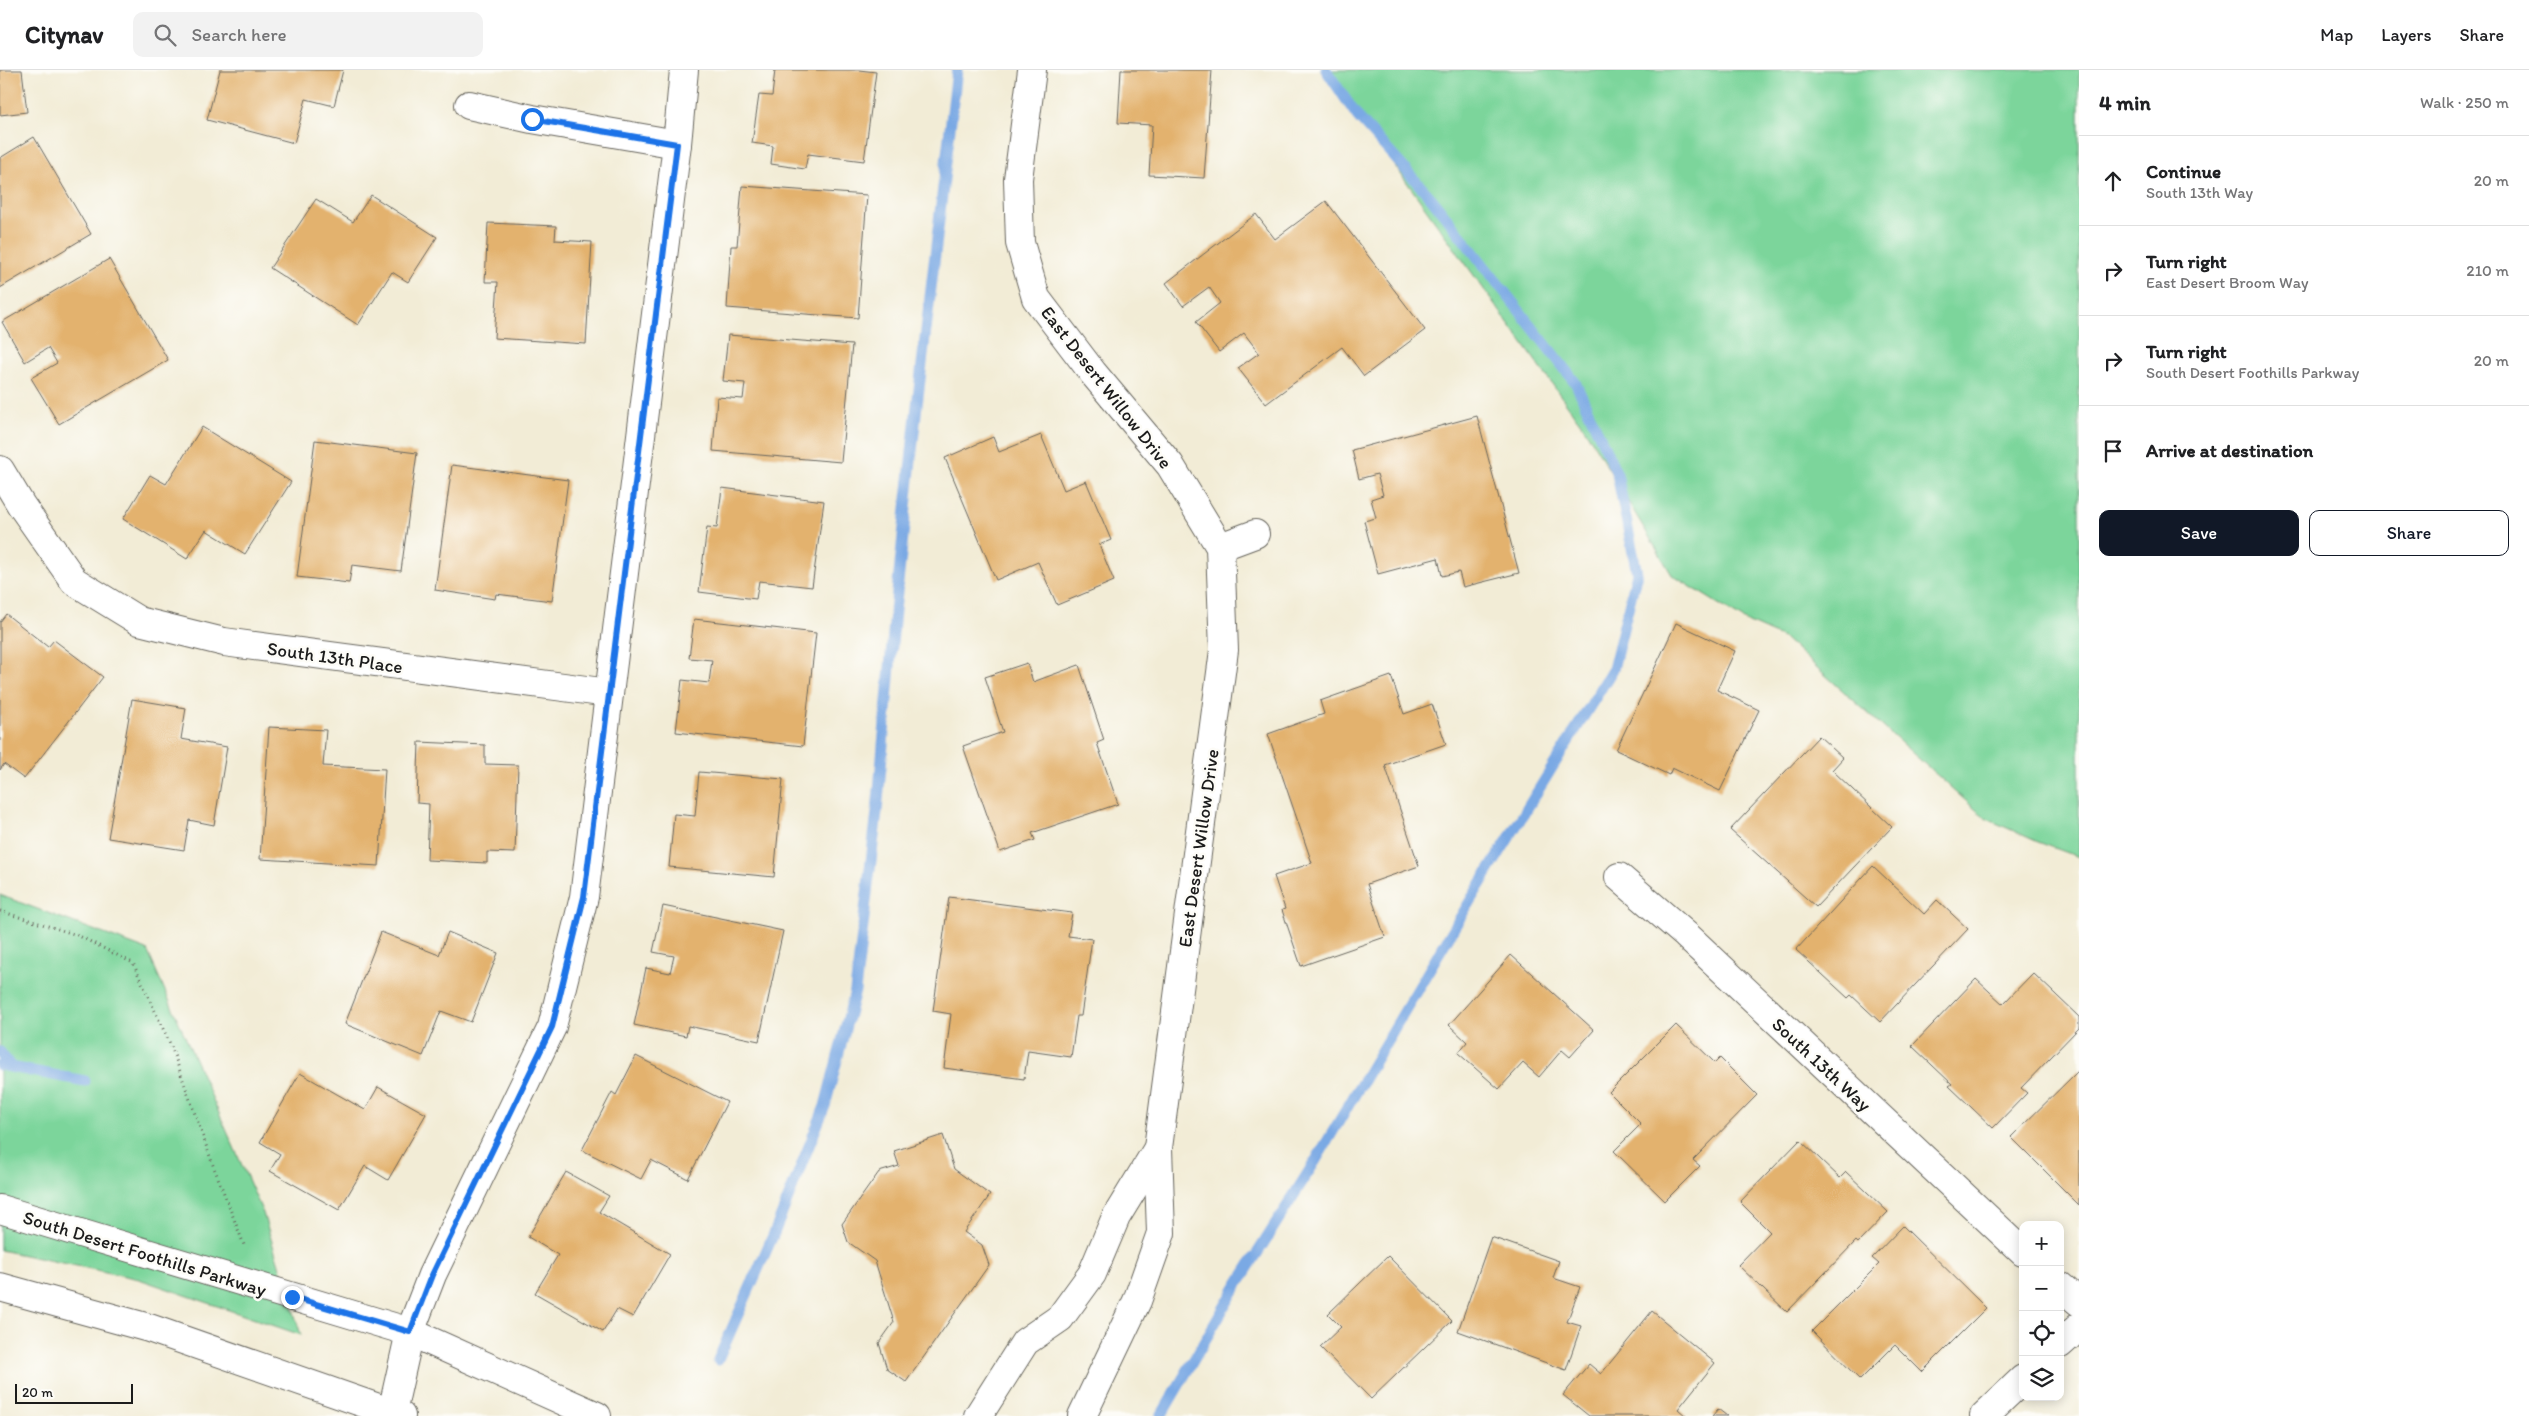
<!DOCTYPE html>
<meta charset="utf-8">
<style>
body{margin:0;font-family:Itim,sans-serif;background:#f2f2f2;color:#202124}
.controls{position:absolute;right:15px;bottom:15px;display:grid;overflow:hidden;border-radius:10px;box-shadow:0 2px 12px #0003}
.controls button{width:45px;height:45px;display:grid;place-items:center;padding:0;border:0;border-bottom:1px solid #e0e0e0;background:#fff;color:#202124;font:25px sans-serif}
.scale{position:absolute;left:15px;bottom:12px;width:118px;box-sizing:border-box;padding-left:5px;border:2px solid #1c1c1c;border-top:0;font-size:14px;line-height:18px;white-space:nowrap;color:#1c1c1c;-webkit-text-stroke:4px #fdfcf7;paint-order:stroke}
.stop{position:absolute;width:15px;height:15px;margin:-11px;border:4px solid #1a73e8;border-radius:50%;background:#fff}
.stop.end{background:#1a73e8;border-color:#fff;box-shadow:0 1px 5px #0008}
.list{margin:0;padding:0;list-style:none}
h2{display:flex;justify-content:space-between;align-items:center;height:65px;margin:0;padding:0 20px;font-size:21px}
h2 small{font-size:16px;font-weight:400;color:#757577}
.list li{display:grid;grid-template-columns:32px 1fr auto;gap:15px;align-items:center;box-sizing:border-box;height:90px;padding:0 20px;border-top:1px solid #e0e0e0}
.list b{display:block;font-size:19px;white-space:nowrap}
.list p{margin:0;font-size:16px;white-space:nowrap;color:#757577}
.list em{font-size:16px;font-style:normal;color:#757577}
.actions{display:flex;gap:10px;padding:15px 20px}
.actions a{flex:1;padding:11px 0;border:1px solid #111827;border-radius:10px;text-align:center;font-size:18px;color:#111827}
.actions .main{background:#111827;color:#fff}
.icon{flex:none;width:28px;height:28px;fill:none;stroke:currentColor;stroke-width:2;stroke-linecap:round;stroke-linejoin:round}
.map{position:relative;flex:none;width:2079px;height:1346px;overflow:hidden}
header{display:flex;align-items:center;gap:30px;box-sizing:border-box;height:70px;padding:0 25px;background:#fff;border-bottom:1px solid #e0e0e0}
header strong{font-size:24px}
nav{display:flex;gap:28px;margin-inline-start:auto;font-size:18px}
.search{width:350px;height:45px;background:#f2f2f2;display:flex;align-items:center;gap:12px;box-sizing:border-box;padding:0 18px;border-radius:10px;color:#757577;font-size:19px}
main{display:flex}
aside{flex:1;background:#fff}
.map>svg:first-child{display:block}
</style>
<header>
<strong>Citynav</strong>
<div class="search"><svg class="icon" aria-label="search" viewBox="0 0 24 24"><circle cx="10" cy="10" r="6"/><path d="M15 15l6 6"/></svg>Search here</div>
<nav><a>Map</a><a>Layers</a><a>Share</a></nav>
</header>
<main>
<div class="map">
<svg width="2079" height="1346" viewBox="0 0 2079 1346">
<rect width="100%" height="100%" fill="#fdfcf7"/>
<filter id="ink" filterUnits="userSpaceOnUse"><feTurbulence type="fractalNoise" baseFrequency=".02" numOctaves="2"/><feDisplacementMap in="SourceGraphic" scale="10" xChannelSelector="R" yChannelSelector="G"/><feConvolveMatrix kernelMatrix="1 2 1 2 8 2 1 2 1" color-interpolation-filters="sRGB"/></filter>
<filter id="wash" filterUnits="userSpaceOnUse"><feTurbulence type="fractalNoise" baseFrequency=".0096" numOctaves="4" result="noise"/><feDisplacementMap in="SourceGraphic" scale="20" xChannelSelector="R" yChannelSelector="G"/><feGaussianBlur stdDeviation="1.12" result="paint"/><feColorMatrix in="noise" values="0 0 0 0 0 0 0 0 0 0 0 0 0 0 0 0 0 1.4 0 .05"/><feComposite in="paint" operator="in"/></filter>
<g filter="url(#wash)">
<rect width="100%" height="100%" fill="#f2ecd6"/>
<g fill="#7bd59b" stroke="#4c785c">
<polygon points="1326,0 2079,0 2079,787 2038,772 1985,748 1785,569 1749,553 1672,505 1586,361"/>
<polygon points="0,825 147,880 263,1143 301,1265 139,1209 0,1180"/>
</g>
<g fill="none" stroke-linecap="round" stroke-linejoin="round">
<g stroke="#7aa9e4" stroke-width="11">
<polyline points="0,982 11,997"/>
<polyline points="0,995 85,1011"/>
<polyline points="718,1290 775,1161 825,1036 855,921 877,742 895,541 916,344 957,0"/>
<polyline points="1161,1346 1236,1217 1316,1090 1470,831 1613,599 1637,503 1617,404 1575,312 1432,129 1357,46 1326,0"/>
</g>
</g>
<g id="blocks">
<g fill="#e3b26e">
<polygon points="0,0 22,0 27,42 0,45"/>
<polygon points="220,0 343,0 334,36 306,29 294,73 207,50"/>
<polygon points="775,0 859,0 876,2 864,91 808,84 805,99 771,94 773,76 752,73 759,25 772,26"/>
<polygon points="1121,0 1212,0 1204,108 1149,105 1152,55 1118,53"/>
<polygon points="34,67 91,164 0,218 0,88"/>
<polygon points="742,116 867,125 858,248 727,238 731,176 737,176"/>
<polygon points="371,125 437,167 408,212 392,202 358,255 270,198 316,129 353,152"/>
<polygon points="1326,131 1425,260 1364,306 1342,277 1266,334 1238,298 1259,283 1244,263 1219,282 1196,252 1220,233 1209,217 1183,236 1166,213 1256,144 1275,169"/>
<polygon points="488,153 556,156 555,170 592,172 586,274 494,268 498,212 485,212"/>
<polygon points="109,189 168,290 59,354 31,308 57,293 48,278 25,292 2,252"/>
<polygon points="728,265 852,275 841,392 713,381 717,327 743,329 745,313 723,311"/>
<polygon points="1477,346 1519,503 1463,517 1459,502 1442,506 1438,488 1378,504 1364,451 1376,448 1371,429 1383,425 1377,404 1359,409 1352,380"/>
<polygon points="202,357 291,412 245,484 206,460 187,489 123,449 150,405 166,414"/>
<polygon points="1041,365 1064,420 1086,411 1111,470 1099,475 1114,511 1057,535 1038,492 996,510 945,388 993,367 999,382"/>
<polygon points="315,370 417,383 401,501 352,495 349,513 297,507"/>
<polygon points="452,395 568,410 552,531 496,524 495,529 435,520"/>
<polygon points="722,418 824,431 812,517 759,511 756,529 699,522 707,457 717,458"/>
<polygon points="6,544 48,577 54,570 103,607 24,709 4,694 0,700 0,552"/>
<polygon points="694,549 816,563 803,676 676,662 682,610 709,613 712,590 689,588"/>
<polygon points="1676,553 1735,581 1717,620 1759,640 1720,721 1672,698 1669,705 1616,680"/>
<polygon points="1027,593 1033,612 1079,595 1104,670 1097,673 1118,734 1032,763 1035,770 1000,782 963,676 1003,662 985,607"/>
<polygon points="1391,606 1404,644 1432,634 1446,674 1385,695 1419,796 1367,814 1385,867 1301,896 1282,840 1285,839 1274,806 1312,793 1268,664 1324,644 1320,631"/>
<polygon points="132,629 186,638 181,669 227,677 214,755 189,750 184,780 108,768"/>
<polygon points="269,657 326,660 323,696 385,699 379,796 260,789"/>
<polygon points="1819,666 1843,688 1832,700 1892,757 1816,837 1730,760"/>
<polygon points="419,672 485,675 485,694 518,695 515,783 487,782 487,793 427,790 429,734 417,733"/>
<polygon points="699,702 783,709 774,807 669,797 674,744 695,746"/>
<polygon points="1873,796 1924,844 1937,830 1968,859 1880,952 1851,925 1848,928 1796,880"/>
<polygon points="949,827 1072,843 1068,866 1092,869 1081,946 1077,946 1071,987 1028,981 1024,1009 944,998 951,944 933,941"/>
<polygon points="663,836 783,861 759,971 688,956 686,966 634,955 646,898 670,903 674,886 653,882"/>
<polygon points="381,862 439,885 448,862 498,883 471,952 441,941 423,986 345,954"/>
<polygon points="1511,885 1594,960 1570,987 1562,980 1539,1007 1523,993 1499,1019 1458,983 1467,972 1449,955"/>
<polygon points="2033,903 2079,947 2079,958 2021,1018 2027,1023 1993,1058 1949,1016 1952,1014 1912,976 1976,909 2003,934"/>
<polygon points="1676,955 1715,993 1720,988 1757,1025 1693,1090 1700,1096 1665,1131 1614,1081 1641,1054 1609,1022"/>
<polygon points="636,986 727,1032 688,1109 651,1090 641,1109 582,1080 612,1022 616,1025"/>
<polygon points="2079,1000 2079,1135 2011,1067"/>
<polygon points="300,1003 365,1040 378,1017 426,1044 388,1110 365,1096 339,1140 270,1101 280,1084 260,1072"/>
<polygon points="943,1065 954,1099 990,1125 964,1162 982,1175 989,1195 906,1312 887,1299 879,1273 894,1252 875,1191 848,1172 842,1154 879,1102 899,1096 894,1081"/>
<polygon points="1800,1070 1840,1108 1846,1102 1888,1142 1858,1173 1856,1171 1787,1242 1738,1195 1770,1162 1740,1132"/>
<polygon points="566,1102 609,1126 599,1142 670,1184 633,1247 617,1239 603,1262 535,1223 558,1185 528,1167"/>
<polygon points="1903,1156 1986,1238 1922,1302 1895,1275 1860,1310 1812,1261 1879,1194 1872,1188"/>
<polygon points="1491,1167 1559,1191 1553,1208 1580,1217 1567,1252 1581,1256 1566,1300 1458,1261"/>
<polygon points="1388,1186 1452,1251 1371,1329 1320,1277 1341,1257 1328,1244"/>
<polygon points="1652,1241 1715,1293 1678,1339 1686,1346 1589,1346 1563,1325 1589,1294 1601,1304"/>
<polygon points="1718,1339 1727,1346 1712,1346"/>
</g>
</g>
</g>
<g filter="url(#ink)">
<use href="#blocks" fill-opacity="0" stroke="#67655d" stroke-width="1"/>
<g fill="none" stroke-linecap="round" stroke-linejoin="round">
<defs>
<g id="street">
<polyline points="1032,0 1018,109 1020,173 1036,228 1093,303 1170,395 1220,477 1224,580 1158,1078 1161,1163 1137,1231 1082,1346"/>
<polyline points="469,35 532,49 677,74"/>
<polyline points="0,400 21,435 74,511 139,551 224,572 609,623"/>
<polyline points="1220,477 1255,464"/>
<polyline points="1619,807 1686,865 2023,1182"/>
<polyline points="2060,1216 2079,1232"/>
<polyline points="2060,1274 2079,1257"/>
<polyline points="392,1342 410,1262 432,1205 552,957 584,827 677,74 684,0"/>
<polyline points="978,1346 1025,1272 1060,1248 1092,1204 1116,1147 1158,1078"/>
<polyline points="1984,1346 2023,1309"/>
</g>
<g id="secondary">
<polyline points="0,1139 410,1262 597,1346"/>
<polyline points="0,1217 149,1258 401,1346"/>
</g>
</defs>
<use href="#street" stroke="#67655d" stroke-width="30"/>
<use href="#secondary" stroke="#67655d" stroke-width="30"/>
<polyline stroke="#67655d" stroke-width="3" stroke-dasharray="1 4" stroke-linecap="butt" points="0,841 77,865 133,893 171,976 213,1095 244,1175"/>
<use href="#street" stroke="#fff" stroke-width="28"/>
<use href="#secondary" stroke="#fff" stroke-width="28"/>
</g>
</g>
<g fill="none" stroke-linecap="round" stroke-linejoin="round" filter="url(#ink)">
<polyline stroke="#1a73e8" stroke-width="6" points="292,1227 410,1262 432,1205 552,957 584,827 677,74 532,49"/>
</g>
<g text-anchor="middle" stroke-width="5" stroke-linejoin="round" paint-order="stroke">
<g font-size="19" fill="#1c1c1c" stroke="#fdfcf7">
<text transform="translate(1107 317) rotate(52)" y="7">East Desert Willow Drive</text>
<text transform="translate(335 587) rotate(8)" y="7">South 13th Place</text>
<text transform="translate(1198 778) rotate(-82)" y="7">East Desert Willow Drive</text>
<text transform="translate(1822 994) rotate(43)" y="7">South 13th Way</text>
<text transform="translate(145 1183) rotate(17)" y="7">South Desert Foothills Parkway</text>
</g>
</g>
</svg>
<div class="controls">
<button>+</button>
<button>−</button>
<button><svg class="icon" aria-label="locate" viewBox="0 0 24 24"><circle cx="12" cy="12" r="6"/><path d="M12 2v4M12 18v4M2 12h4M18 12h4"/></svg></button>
<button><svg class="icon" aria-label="layers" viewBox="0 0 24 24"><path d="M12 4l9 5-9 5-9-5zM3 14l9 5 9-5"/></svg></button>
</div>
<div class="scale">20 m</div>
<div class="stop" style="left:532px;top:49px"></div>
<div class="stop end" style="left:292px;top:1227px"></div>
</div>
<aside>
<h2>4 min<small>Walk · 250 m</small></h2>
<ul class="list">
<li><svg class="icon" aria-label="ahead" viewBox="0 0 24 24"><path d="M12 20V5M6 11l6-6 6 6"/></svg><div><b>Continue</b><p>South 13th Way</p></div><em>20 m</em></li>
<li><svg class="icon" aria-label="right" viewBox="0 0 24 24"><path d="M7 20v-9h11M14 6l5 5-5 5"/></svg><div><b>Turn right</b><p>East Desert Broom Way</p></div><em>210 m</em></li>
<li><svg class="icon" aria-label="right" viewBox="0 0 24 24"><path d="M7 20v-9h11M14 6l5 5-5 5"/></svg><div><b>Turn right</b><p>South Desert Foothills Parkway</p></div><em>20 m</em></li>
<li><svg class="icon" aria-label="arrive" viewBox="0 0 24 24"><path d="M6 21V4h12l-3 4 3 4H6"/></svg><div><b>Arrive at destination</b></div></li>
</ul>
<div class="actions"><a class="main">Save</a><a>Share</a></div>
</aside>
</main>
